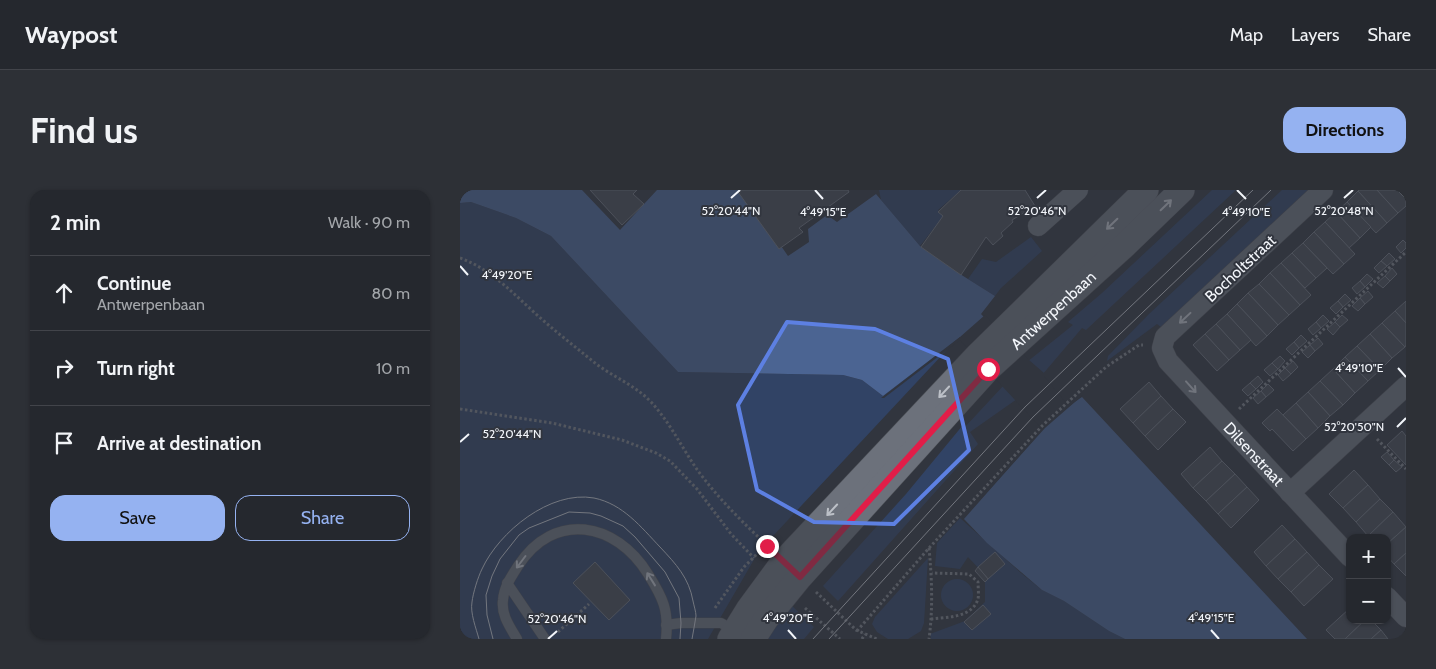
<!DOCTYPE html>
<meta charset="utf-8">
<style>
body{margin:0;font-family:Cabin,sans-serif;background:#2d3036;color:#f1f3f6}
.controls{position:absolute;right:15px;bottom:15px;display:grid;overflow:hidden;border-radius:10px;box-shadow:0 1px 4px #0004}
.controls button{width:45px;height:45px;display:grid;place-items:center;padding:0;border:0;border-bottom:1px solid #42444a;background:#25282e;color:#f1f3f6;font:25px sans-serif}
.stop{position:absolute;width:15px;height:15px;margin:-11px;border:4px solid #e11d48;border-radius:50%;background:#fff}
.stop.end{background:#e11d48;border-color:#fff;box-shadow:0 1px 5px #0008}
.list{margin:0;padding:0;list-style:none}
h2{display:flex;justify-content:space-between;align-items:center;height:65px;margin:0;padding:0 20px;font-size:21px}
h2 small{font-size:16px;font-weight:400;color:#a3a6aa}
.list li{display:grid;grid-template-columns:32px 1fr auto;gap:15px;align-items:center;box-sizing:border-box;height:75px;padding:0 20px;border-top:1px solid #42444a}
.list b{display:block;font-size:19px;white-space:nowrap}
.list p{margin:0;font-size:16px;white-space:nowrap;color:#a3a6aa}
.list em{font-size:16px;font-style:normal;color:#a3a6aa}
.actions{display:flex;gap:10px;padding:15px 20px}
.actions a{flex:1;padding:11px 0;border:1px solid #95b2f1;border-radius:15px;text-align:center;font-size:18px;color:#95b2f1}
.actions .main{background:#95b2f1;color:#111}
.icon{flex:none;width:28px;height:28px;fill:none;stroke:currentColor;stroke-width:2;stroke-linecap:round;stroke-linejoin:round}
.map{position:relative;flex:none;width:946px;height:449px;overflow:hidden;border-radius:15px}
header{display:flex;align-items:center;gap:30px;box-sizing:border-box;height:70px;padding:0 25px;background:#25282e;border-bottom:1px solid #42444a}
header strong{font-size:24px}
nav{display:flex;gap:28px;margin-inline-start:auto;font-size:18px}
.intro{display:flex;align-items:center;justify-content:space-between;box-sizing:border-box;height:120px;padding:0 30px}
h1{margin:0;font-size:35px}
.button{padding:12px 22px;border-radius:15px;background:#95b2f1;color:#111;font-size:18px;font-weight:700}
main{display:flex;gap:30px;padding:0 30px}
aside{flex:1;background:#25282e;border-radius:15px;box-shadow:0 1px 4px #0004}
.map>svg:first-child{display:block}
</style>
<header>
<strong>Waypost</strong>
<nav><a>Map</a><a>Layers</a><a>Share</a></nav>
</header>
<div class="intro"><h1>Find us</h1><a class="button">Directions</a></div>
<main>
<aside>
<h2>2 min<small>Walk · 90 m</small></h2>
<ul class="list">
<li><svg class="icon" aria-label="ahead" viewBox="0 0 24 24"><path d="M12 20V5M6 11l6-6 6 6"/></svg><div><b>Continue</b><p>Antwerpenbaan</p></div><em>80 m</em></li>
<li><svg class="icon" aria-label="right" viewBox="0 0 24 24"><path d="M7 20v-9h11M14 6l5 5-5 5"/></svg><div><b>Turn right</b></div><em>10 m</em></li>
<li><svg class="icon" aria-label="arrive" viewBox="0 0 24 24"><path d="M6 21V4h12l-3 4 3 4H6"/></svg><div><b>Arrive at destination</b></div></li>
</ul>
<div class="actions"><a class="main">Save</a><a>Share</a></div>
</aside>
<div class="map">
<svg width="946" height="449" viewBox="0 0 946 449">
<rect width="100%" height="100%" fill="#31353e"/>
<g fill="#314365">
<polygon points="419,0 501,0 478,20 484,25 460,56 421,10"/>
<polygon points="752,0 776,0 626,140 622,138 582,185 567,172 613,135 608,132 642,103"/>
<polygon points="822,0 848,0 701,137 697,134 647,171 648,166 689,124"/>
<polygon points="11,12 56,28 91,46 218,182 383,185 402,190 423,206 498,148 299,361 248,449 0,449 0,13"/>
<polygon points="571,47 582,61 541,98 535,106 508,89 522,69 536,72"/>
<polygon points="544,195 557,209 510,242 518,254 378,411 363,396 446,304 503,235 505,237"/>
<polygon points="500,328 561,383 582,400 604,411 649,441 665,449 471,449 470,444 505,431 525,412 525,385 508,367 500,379 475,376 477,353"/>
<polygon points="468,368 464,433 461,441 448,449 428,449 417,442 412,434 415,427"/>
<circle cx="497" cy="405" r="16"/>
<polygon points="329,413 354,437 344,449 304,449"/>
</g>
<polygon fill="#4b6492" points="0,0 122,0 160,40 197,0 294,0 297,21 328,66 349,52 348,39 367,25 377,32 416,4 460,56 500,84 535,106 521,124 567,172 606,218 622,207 847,449 665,449 649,441 604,411 582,400 527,353 504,329 585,237 500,147 423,206 402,190 383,185 218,182 91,46 56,28 11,12 0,13"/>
<polygon fill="#31353e" points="525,125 569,170 584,183 584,186 607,214 620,205 623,205 585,238 502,330 502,328 581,238 542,196 500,150 424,208 421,208 500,147"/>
<g fill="#454a52" stroke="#6d727c">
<polygon points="130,0 177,0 173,4 184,14 162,35"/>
<polygon points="281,0 388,0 389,2 339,38 343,42 319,59 278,2"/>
<polygon points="501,0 565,0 575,16 552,30 553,32 541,43 543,46 533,55 526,47 501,85 461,57 483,26 478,22"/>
<polygon points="899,0 917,0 938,23 927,33 898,1"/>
<polygon points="917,0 937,0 946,9 946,16 938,23"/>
<polygon points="937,0 946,0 946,9"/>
<polygon points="898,1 927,33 916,43 887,12"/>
<polygon points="887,12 911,37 900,48 876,22"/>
<polygon points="876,22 900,48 889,58 865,32"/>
<polygon points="865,32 895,64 884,74 854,42"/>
<polygon points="854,42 884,74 873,84 843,53"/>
<polygon points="943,50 946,53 946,58 941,63 936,57"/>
<polygon points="843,53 867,78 856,88 832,63"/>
<polygon points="832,63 856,88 845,98 821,73"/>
<polygon points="929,63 935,69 927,76 921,71"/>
<polygon points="921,71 927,76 919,83 914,78"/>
<polygon points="821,73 851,105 840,115 810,83"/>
<polygon points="932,78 937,84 930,91 925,86"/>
<polygon points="810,83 840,115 829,125 799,94"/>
<polygon points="907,84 913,89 905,97 900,91"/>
<polygon points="925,86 930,91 923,98 917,93"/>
<polygon points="900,91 905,97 897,104 892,98"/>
<polygon points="799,94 829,125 818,135 788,103"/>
<polygon points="908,101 913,107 905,114 900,108"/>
<polygon points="788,103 818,135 807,146 777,114"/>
<polygon points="885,104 891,110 883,117 878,111"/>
<polygon points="900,108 905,114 898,121 892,116"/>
<polygon points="878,111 883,117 876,124 870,118"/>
<polygon points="946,111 946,133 935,121"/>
<polygon points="777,114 807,146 796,156 767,124"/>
<polygon points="935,121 946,133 946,155 945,157 922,133"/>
<polygon points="767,124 791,150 780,160 756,134"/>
<polygon points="863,125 869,131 861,138 856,132"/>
<polygon points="882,125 888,130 880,137 875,132"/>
<polygon points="856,132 861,138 853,145 848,139"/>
<polygon points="875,132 880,137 873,145 867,139"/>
<polygon points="922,133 945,157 932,168 910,144"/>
<polygon points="756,134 780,160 769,170 745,144"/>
<polygon points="745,144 769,170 757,181 733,155"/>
<polygon points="910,144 932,168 920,180 897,156"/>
<polygon points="841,145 847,151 839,158 834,152"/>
<polygon points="858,148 863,154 855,161 850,155"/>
<polygon points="834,152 839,158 832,165 826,159"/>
<polygon points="850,155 855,161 848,168 842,162"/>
<polygon points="897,156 920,180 908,191 885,167"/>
<polygon points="820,166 825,171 818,179 812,173"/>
<polygon points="885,167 908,191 895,203 873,179"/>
<polygon points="833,171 838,177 831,184 825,178"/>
<polygon points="812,173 818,179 810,186 804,180"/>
<polygon points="825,178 831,184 823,191 818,185"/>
<polygon points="873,179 895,203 883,215 860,191"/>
<polygon points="798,186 803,192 796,199 790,193"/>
<polygon points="860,191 883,215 870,226 848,202"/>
<polygon points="689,192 701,206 673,233 660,219"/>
<polygon points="790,193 796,199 788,206 782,200"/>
<polygon points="808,194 814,200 806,207 801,201"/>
<polygon points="801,201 806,207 798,214 793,208"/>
<polygon points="848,202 870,226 858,238 836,213"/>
<polygon points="701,206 713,219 685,246 673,233"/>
<polygon points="836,213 858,238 846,249 823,225"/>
<polygon points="713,219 726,232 698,260 685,246"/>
<polygon points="817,219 846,249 833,261 812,239 810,241 802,233"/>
<polygon points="942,241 946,246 946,275 927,255"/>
<polygon points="750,257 762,271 733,298 721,284"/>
<polygon points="927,262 934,270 929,275 921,267"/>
<polygon points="934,270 942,277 936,282 929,275"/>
<polygon points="762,271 775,284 746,311 733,298"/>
<polygon points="894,280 908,295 883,318 869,304"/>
<polygon points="775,284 787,297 758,324 746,311"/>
<polygon points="908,295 920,309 896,332 883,318"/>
<polygon points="787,297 799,310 771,338 758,324"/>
<polygon points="920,309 933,322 908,346 896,332"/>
<polygon points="933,322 946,337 927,354 927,348 910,348 908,346"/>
<polygon points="822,335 835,349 806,376 794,362"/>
<polygon points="946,337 946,363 934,374 927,366 927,354"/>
<polygon points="835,349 847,362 818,389 806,376"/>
<polygon points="535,362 545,374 528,389 518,377"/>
<polygon points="847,362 859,375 831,402 818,389"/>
<polygon points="946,363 946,386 934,374"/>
<polygon points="135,372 170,410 149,430 113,393"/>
<polygon points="859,375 873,389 844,416 831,402"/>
<polygon points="518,377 528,389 525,392 515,381"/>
<polygon points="523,415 531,424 512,440 504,432"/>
<polygon points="890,418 890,430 905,430 885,449 875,449 866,440"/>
<polygon points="905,430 911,430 921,440 911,449 885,449"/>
<polygon points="921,440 928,449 911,449"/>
</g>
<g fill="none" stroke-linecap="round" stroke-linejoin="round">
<defs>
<g id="service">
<polyline points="47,393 85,449"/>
<polyline points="206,435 221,433 261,433 275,441"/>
<path d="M57,449C50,437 41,425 43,410C44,397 51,387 58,376C94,320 156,332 188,384C203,408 209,420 206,449"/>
</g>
<g id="minor">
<path id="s1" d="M863,0L705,147L702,158L708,171L890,367"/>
<polyline points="578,36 618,0"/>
<polyline points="830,303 946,196"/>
<polyline points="927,407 946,427"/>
</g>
<g id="tertiary">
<polyline points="270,449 288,420 324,371 517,166 686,0"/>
<path id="s2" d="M293,449L306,429L340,387L528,179L665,55L722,0"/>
</g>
</defs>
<use href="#service" stroke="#4d5157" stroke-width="11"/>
<use href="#minor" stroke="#4d5157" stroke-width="21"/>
<use href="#tertiary" stroke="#4d5157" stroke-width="26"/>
<g stroke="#7a7e85" stroke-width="3" stroke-dasharray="2.5 2.5" stroke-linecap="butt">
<path d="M0,68C34,80 58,109 85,132C101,146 118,159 135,173C153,187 175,195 191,212C209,231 221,256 236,278C255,305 284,334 308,356"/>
<polyline points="0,219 92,233 162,250 196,263 210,271 237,299 271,344 294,368"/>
<polyline points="779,219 946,62"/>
<polyline points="917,249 946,279"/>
<path d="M469,358C472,389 473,419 469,449"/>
<polyline points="356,402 396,440 417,449"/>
<polyline points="255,418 284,377 299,362"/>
<polyline points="345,418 380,449"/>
<path d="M471,429C487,427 512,428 518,409C519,404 518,397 518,392L509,384L472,383"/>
<polyline points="397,441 469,358 582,236 646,177 679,155 683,155"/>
<polyline points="98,442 129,414"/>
<polyline points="402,449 405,444"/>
</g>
<use href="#service" stroke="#6c717b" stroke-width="10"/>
<use href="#minor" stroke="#6c717b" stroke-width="20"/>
<use href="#tertiary" stroke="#6c717b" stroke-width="25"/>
<g stroke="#c3c6cc" stroke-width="1">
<path d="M19,449C16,438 10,423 12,412C13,403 18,387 22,379C39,342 90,300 134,308C163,314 181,337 200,357C216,374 229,388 233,411C234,416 236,422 236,426C235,434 233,442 232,449"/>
<polyline points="33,449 27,425 26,405 32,386 40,369 59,345 69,338 109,322 130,323 141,326 163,336 175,347 205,382 219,408 221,433 220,449"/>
<polyline points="353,449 565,217 793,0"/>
<polyline points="369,449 573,227 811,0"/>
</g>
</g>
<defs><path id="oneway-shaft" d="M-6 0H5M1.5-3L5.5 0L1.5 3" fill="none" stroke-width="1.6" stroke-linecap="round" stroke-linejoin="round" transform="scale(1.25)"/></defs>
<g stroke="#bcc0c7">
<use href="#oneway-shaft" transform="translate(706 15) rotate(-44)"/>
<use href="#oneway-shaft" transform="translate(652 34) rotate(136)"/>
<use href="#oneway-shaft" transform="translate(725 128) rotate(137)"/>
<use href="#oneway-shaft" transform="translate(731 197) rotate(48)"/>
<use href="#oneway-shaft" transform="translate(484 202) rotate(133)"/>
<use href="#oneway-shaft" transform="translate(372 320) rotate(133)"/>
<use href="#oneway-shaft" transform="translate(61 372) rotate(127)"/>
<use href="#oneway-shaft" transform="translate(191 389) rotate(-122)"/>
</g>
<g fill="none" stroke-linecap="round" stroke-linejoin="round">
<polyline stroke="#e11d48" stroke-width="6" points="307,356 340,387 528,179"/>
</g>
<path d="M0 0H946V449H0ZM327,132L415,139L488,169L509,260L434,334L354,332L297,300L278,215Z" fill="#31353e" fill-opacity=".55" fill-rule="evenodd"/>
<path fill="none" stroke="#5d80e2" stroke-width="4" stroke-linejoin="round" d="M327,132L415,139L488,169L509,260L434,334L354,332L297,300L278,215Z"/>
<path fill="none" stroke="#f2f5fa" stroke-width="2" d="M355,0L363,9M777,0L786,9M271,8L280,0M577,8L586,0M884,8L893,0M0,76L8,85M938,178L946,187M937,237L946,228M0,252L9,244M328,440L336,449M751,440L759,449M88,449L97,441"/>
<g text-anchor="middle" stroke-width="4" stroke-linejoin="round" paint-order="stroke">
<g font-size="16" fill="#f2f5fa" stroke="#31353e">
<text transform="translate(780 78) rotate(-43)" y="6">Bocholtstraat</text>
<text dy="6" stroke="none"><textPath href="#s2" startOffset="446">Antwerpenbaan</textPath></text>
<text dy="6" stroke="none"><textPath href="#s1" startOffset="368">Dilsenstraat</textPath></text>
</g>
</g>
<g font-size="12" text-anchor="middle" fill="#f2f5fa" stroke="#31353e" stroke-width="4" stroke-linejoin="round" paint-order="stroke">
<text x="271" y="25">52°20'44"N</text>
<text x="577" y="25">52°20'46"N</text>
<text x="884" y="25">52°20'48"N</text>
<text x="363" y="26">4°49'15"E</text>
<text x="786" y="26">4°49'10"E</text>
<text x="47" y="89">4°49'20"E</text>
<text x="899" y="182">4°49'10"E</text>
<text x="894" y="241">52°20'50"N</text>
<text x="52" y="248">52°20'44"N</text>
<text x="328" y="432">4°49'20"E</text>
<text x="751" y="432">4°49'15"E</text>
<text x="97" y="433">52°20'46"N</text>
</g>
</svg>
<div class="controls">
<button>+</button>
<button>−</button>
</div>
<div class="stop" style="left:528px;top:179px"></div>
<div class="stop end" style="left:307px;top:356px"></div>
</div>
</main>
